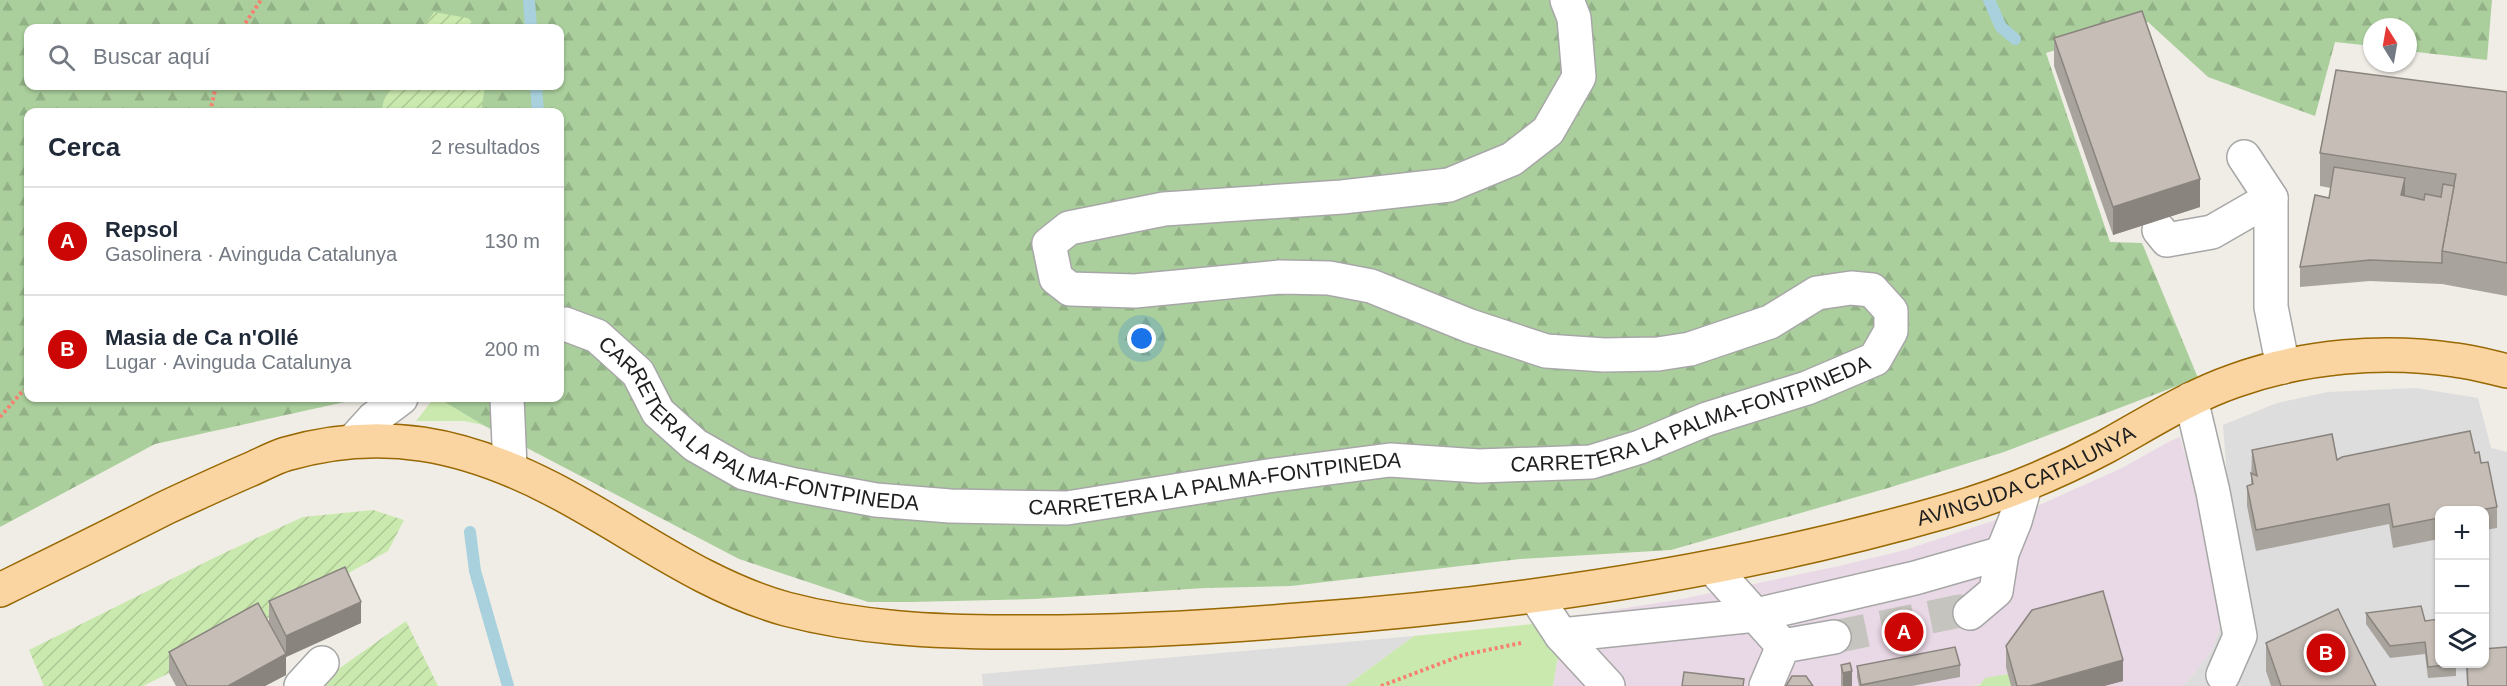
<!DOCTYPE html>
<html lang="es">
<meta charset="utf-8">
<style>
body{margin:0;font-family:Helvetica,sans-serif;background:#f2f2f3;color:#1f2937}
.controls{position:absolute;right:18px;bottom:18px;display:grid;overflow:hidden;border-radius:12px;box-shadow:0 2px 4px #0004}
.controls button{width:54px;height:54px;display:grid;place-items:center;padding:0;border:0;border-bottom:2px solid #e0e1e3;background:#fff;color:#1f2937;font:30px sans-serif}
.compass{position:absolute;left:2363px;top:18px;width:54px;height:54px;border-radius:50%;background:#fff;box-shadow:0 2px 4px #0004;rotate:349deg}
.you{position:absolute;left:1142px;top:339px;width:21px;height:21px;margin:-15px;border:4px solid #fff;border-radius:50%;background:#1a73e8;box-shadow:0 0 0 9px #1a73e833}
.badge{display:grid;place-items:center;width:39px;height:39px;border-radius:50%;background:#cb0604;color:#fff;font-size:20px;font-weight:700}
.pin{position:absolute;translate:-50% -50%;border:3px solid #fff;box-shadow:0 2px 6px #0006}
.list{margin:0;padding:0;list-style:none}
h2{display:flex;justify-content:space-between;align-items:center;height:78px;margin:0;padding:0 24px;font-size:26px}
h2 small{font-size:20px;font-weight:400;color:#747a83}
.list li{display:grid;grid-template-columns:39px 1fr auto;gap:18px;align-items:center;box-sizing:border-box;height:108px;padding:0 24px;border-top:2px solid #e0e1e3}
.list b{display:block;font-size:22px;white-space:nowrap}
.list p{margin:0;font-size:20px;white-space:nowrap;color:#747a83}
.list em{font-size:20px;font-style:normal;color:#747a83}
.icon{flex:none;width:33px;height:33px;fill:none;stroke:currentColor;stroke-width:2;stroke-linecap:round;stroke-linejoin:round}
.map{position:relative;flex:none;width:2507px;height:686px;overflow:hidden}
.search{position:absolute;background:#fff;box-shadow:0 2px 4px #0004;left:24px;top:24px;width:540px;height:66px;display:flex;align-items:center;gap:15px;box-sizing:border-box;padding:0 21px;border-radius:12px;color:#747a83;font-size:22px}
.panel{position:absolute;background:#fff;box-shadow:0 2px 4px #0004;left:24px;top:108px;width:540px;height:294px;border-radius:12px}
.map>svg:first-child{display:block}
</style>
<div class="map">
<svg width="2507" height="686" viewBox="0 0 2507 686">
<defs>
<pattern id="forest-firs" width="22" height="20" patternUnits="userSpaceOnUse" patternTransform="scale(1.5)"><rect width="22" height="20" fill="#aacf9c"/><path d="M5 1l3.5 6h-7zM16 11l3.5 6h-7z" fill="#92b186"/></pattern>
<pattern id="garden-furrows" width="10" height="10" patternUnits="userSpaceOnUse" patternTransform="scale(1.5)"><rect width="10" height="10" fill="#cae9ae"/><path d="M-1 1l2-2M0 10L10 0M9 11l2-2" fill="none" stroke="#adc895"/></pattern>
</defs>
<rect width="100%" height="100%" fill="#f0ede6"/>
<g fill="#dedddd" fill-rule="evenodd">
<path d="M2416,388L2478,398L2491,448L2507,452V686H2181L2187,682L2212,650L2220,625V578L2246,572L2227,479L2223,425L2277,403L2328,392ZM2440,510H2484V664H2440Z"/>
<polygon points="1414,636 1346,686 983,686 982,674"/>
</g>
<polygon fill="#e9d8e6" points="2180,437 2220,578 2220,625 2212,650 2187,682 2181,686 2011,686 2008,675 1973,686 1553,686 1564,621 1601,612 1682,599 1839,566 1905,550 2035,507 2122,468 2170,441"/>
<g fill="#cae9ae">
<polygon points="438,398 483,425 464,421 416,421 431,402"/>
<polygon points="1564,621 1553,686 1346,686 1414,636"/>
<polygon points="2008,674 2011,686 1973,686 1980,685 1985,678"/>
</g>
<path fill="url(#forest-firs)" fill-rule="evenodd" d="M0,0H2492L2487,60L2408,51V27H2372V46L2335,42L2315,116L2208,77L2148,22L2046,53L2110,242L2142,243L2198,378L2004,452L1888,488L1671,550L1520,559L1291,586L1205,588L1035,599L910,602H868L739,559L483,425L438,398H560V112H28V398H363L155,444L0,527ZM28,28H560V86H28Z"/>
<g fill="url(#garden-furrows)">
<polygon points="434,12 468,18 477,28 423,28"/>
<polygon points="392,86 485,86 481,112 381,112 384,100"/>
<polygon points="373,510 404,520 388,551 169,673 143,686 44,686 29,650 224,553 303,517"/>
<polygon points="406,621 438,686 322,686 333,673"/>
</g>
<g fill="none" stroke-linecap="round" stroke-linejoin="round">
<g stroke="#a8d0dd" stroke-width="12">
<polyline points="529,0 531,28"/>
<polyline points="1989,0 2001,27 2015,39"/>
<polyline points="536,86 538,112"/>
<polyline points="470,532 475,571 508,686"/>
</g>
<polyline stroke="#c6c4be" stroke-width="33" stroke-dasharray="33 16" stroke-linecap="butt" points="1834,637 1960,611 1970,613"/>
<defs>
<g id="minor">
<polyline points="2244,157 2271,198 2271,307 2283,367"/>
<polyline points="2159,230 2167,240 2212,232 2271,198"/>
<path id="s1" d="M560,325L565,324L597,336L638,373L658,412L695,445L744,473L795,485L876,500L950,506L1067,508L1268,476L1390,460L1479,466L1591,462L1640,447L1707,419L1807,388L1875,359L1891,331V311L1872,290L1851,288L1817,293L1770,322L1690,349L1658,354L1604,355L1546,351L1470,326L1371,286L1329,278L1280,277L1135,291L1070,289L1056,278L1049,244L1069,228L1164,209L1342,197L1449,185L1512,159L1548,131L1579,77L1574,18L1567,0"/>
<polyline points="507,398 510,467"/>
<polyline points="2191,399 2213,492 2240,636 2223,675"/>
<polyline points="353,441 373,419 401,398"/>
<polyline points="1712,567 1783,646"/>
<polyline points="1536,597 1561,635 1608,686"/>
<polyline points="1970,613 1996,591 2002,553"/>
<polyline points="1561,635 1756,615 1915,578 2002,553 2015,521 2025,486"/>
<polyline points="301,686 322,663"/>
<polyline points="1766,686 1783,646 1834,637"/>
</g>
<g id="major">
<path id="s2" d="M0,590C55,563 110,536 165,508C193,495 221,482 249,470C261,465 273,458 286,454C382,426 465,444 552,489C630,529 700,585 786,609C858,628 934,632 1008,632C1105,633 1202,628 1298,620C1517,604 1735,572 1947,511C2003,495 2054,474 2105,447C2147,424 2188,397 2234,381C2303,356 2384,349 2455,360C2473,362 2490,367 2507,371"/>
</g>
</defs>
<use href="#minor" stroke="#a7a7a7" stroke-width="36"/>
<use href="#major" stroke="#986803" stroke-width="36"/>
<g stroke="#f78071" stroke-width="4" stroke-dasharray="3 3" stroke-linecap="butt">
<polyline points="242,28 261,0"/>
<polyline points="210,112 216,86"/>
<polyline points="0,417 21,393 28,388"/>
<polyline points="1381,686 1463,655 1521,643"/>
</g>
<use href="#minor" stroke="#fff" stroke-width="33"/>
<use href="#major" stroke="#fad5a2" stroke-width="33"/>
</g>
<g fill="#a9a39d">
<polygon points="2054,38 2200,207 2113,235 2054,66"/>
<polygon points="2507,92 2507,296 2442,284 2370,281 2300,287 2300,267 2329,198 2331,188 2320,186 2320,153"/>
<polygon points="2252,450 2337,460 2475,453 2481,463 2497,507 2497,528 2484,530 2484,510 2439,510 2439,539 2393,548 2389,524 2256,551 2247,506 2247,486 2251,485"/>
<polygon points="269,601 361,623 286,657 286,675 265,686 176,686 169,673 169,652 278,640 269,622"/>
<polygon points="2366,613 2425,621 2456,663 2456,676 2428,678 2425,654 2390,658 2366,624"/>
<polygon points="2266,643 2376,686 2271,686 2266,671"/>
<polygon points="2006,646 2123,681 2104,686 2011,686 2006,667"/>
<polygon points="2466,663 2484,663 2507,686 2467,686"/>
<polygon points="1841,665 1852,686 1841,686"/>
<polygon points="1960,665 1960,677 1912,686 1859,686 1857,677 1857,666"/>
</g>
<g fill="#8a847f">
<polygon points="2405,178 2405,199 2401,195"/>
<polygon points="2200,179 2200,207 2113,235 2113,207"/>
<polygon points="361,602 361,623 286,657 286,636"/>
<polygon points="286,654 286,675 265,686 228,686"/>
<polygon points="2123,660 2123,681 2104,686 2030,686"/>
<polygon points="1852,671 1852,686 1843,686 1843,673"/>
</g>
<g fill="#c5bdb6" stroke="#8a847f" stroke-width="1.5">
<polygon points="2142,11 2200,179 2113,207 2054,38"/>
<polygon points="2336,70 2507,92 2507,263 2442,251 2456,174 2320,153"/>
<polygon points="2334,167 2405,178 2401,195 2424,200 2425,194 2441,197 2443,184 2454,186 2442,251 2442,263 2370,260 2300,267 2315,195 2329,198"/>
<polygon points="2470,431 2475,453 2479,452 2481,463 2488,462 2497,507 2480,510 2439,510 2439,518 2393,527 2389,504 2256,530 2247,486 2253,484 2251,473 2257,476 2252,450 2332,434 2337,460 2342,457"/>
<polygon points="345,567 361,602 286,636 269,601"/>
<polygon points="2103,591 2123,660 2030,686 2017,686 2006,646 2032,610"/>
<polygon points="258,603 286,654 228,686 187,686 169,652"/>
<polygon points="2421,606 2425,621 2439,619 2439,663 2456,663 2456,664 2428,667 2425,642 2390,646 2366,613"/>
<polygon points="2338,609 2376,686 2281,686 2266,643"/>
<polygon points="1955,647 1960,665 1861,685 1857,666"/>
<polygon points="2507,647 2507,686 2468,686 2467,663 2484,663 2484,649"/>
<polygon points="1850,663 1852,671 1843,673 1841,665"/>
<polygon points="1684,672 1744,679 1743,686 1682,686"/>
<polygon points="1792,676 1806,676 1813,686 1786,686"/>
</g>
<g text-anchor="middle" stroke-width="6" stroke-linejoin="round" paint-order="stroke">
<g font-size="21" fill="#202020" stroke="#fff">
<text dy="7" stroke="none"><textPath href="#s1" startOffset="1206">CARRETERA LA PALMA-FONTPINEDA</textPath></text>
<text dy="7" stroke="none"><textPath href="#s1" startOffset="234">CARRETERA LA PALMA-FONTPINEDA</textPath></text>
<text dy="7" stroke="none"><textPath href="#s2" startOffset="2116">AVINGUDA CATALUNYA</textPath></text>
<text dy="7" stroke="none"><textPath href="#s1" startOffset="720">CARRETERA LA PALMA-FONTPINEDA</textPath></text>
</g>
</g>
</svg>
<div class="controls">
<button>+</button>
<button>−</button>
<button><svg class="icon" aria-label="layers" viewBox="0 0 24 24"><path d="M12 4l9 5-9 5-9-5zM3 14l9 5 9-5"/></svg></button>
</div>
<svg class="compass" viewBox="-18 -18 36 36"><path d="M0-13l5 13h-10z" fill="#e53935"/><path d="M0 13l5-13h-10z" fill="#747a83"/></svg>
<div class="you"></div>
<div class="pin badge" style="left:1904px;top:632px">A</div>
<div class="pin badge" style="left:2326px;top:653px">B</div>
<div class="search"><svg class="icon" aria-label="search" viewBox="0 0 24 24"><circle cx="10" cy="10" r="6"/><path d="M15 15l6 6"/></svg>Buscar aquí</div>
<section class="panel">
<h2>Cerca<small>2 resultados</small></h2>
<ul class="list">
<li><span class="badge">A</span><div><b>Repsol</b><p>Gasolinera · Avinguda Catalunya</p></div><em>130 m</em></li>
<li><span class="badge">B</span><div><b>Masia de Ca n'Ollé</b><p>Lugar · Avinguda Catalunya</p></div><em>200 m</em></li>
</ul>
</section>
</div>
